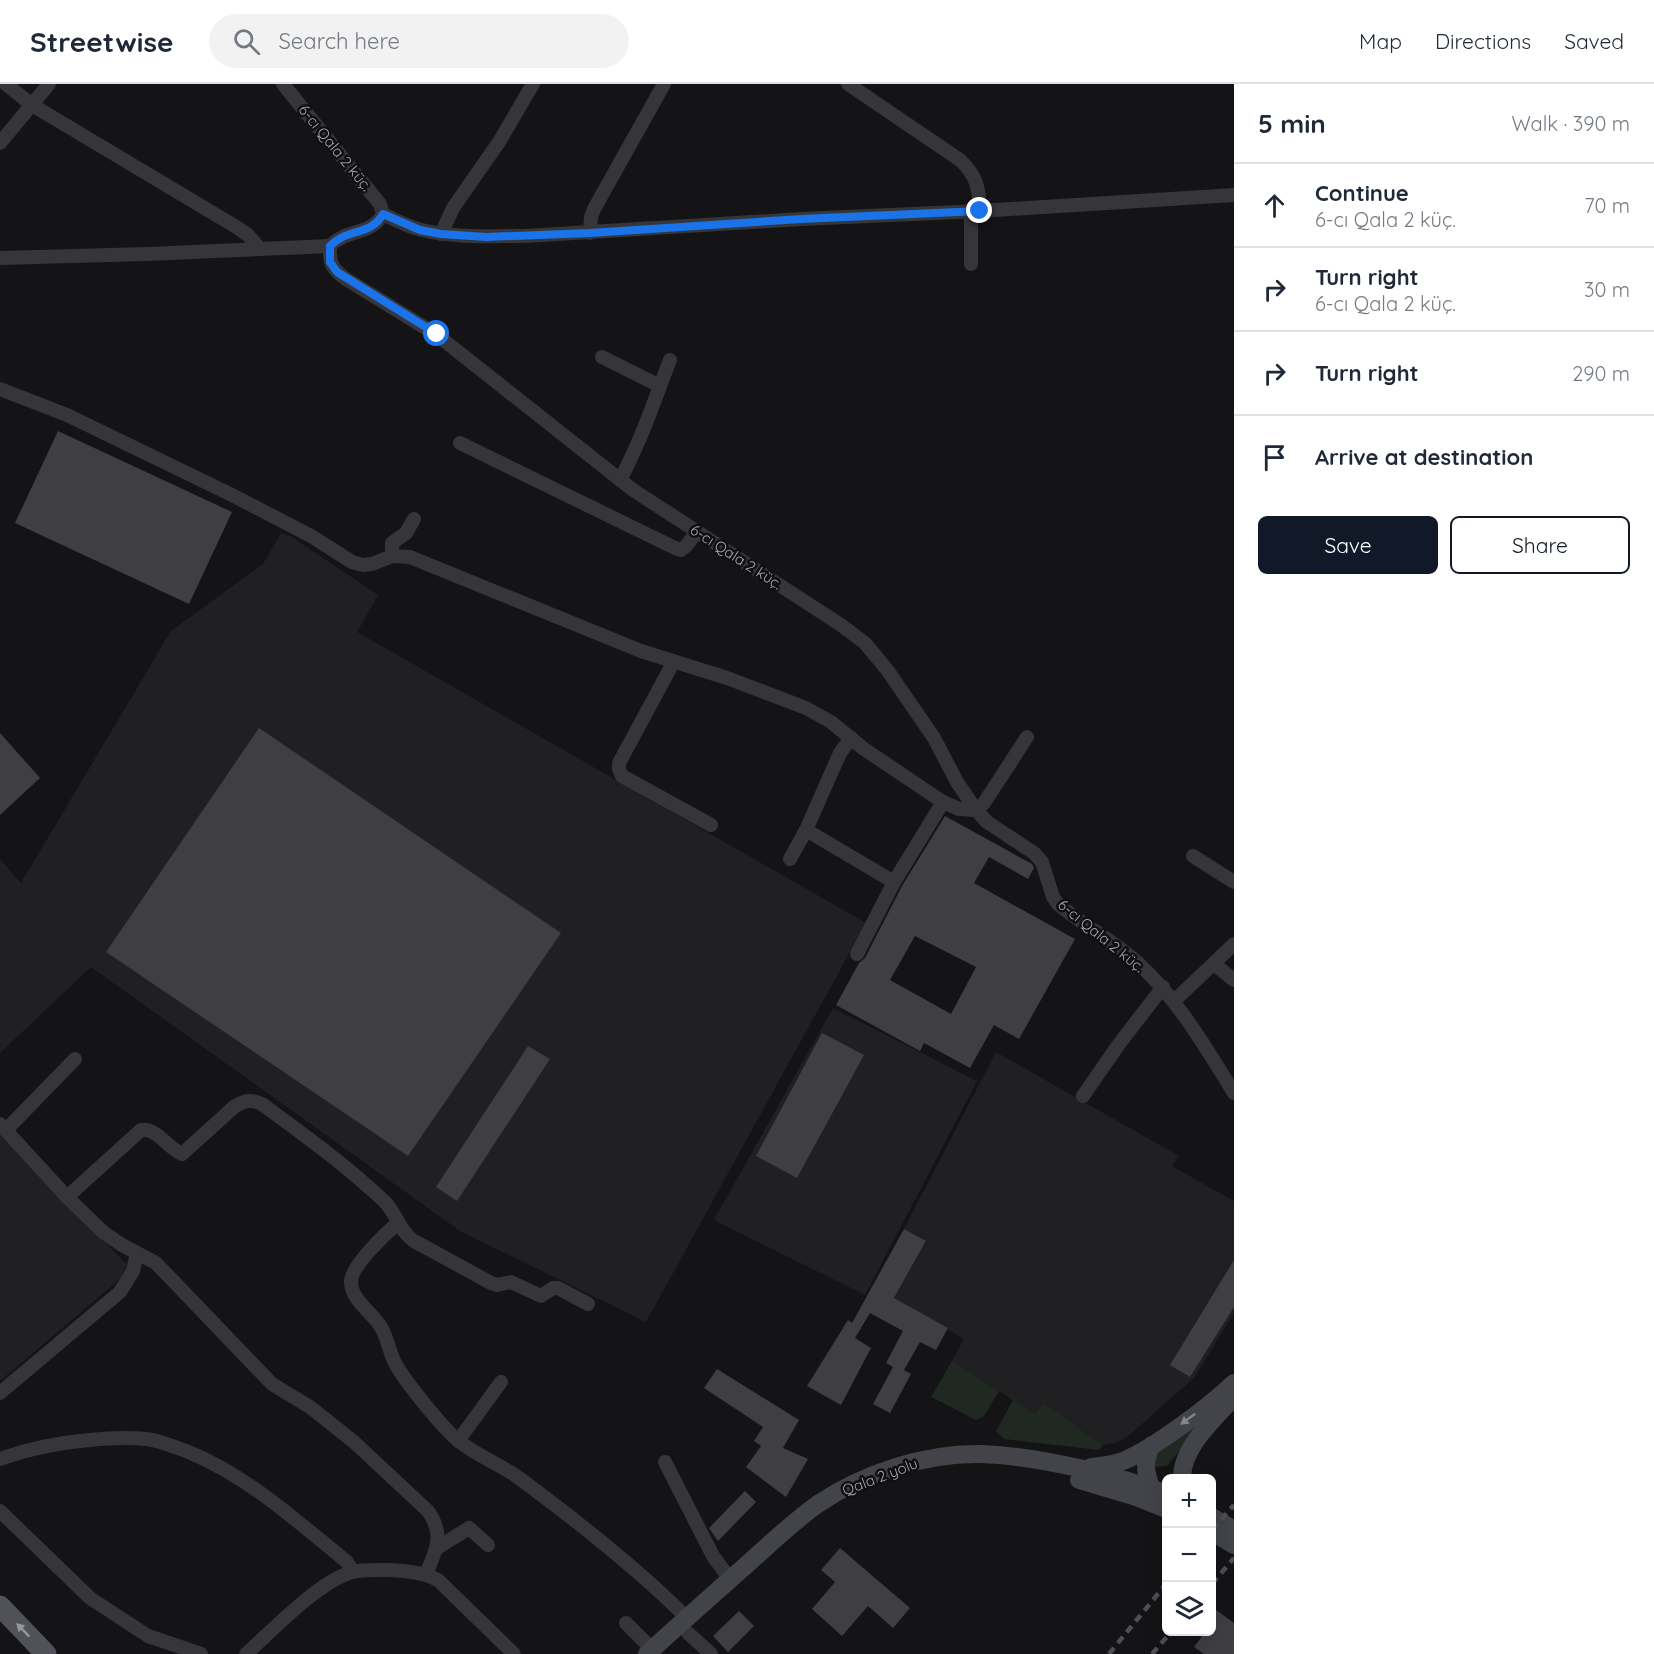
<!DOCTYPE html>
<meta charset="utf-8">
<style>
body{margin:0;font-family:Quicksand,sans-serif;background:#f2f2f3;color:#1f2937}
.controls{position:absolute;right:18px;bottom:18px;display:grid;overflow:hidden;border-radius:9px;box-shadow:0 6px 24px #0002}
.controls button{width:54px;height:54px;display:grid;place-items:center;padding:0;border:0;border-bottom:2px solid #e0e1e3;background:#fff;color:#1f2937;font:30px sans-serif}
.stop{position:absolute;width:18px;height:18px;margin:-14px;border:4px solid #1a73e8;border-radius:50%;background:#fff}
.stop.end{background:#1a73e8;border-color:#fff;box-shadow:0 2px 6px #0008}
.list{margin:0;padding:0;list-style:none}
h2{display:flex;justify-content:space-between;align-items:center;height:78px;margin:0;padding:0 24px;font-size:26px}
h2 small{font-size:20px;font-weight:400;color:#747a83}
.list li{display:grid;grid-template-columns:39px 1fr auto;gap:18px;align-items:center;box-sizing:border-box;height:84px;padding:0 24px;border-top:2px solid #e0e1e3}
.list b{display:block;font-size:22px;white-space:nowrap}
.list p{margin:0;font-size:20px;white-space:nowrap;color:#747a83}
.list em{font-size:20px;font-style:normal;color:#747a83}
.actions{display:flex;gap:12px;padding:18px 24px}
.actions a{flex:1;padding:14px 0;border:2px solid #111827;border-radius:9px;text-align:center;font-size:21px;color:#111827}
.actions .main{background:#111827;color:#fff}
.icon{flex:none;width:33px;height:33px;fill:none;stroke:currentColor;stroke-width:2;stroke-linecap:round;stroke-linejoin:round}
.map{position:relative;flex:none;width:1234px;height:1570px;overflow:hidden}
header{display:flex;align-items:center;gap:36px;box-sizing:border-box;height:84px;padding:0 30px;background:#fff;border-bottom:2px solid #e0e1e3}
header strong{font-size:28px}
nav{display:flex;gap:33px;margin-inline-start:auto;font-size:21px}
.search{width:420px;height:54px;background:#f2f2f3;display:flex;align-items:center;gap:15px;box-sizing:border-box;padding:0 21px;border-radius:33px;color:#747a83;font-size:22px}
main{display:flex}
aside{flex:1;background:#fff}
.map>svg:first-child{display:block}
</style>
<header>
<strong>Streetwise</strong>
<div class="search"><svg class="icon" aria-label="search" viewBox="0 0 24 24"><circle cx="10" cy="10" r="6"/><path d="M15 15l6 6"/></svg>Search here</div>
<nav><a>Map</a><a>Directions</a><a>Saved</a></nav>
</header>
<main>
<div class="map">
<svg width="1234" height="1570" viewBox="0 0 1234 1570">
<rect width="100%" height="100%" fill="#141416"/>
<g fill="#202023">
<polygon points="281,449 292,453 378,511 357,548 866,839 646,1238 460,1147 91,883 0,969 0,775 21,799 171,547 263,480"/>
<polygon points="833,924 977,997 865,1211 714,1136"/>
<polygon points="996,968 1179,1072 1172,1082 1234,1117 1234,1229 1194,1294 1127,1353 1115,1359 1103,1361 1044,1319 1036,1331 952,1277 964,1255 894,1214 926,1158 904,1145"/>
<polygon points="0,1049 127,1181 121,1194 0,1297"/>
</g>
<g fill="#202822">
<polygon points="952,1277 999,1307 984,1332 976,1336 931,1313"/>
<polygon points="1013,1316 1035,1330 1044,1319 1103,1361 1099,1366 1004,1355 996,1347"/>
<polygon points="1220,1318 1167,1382 1156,1383 1152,1379 1154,1370"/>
</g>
<g fill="#3e3e43" fill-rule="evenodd">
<polygon points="58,347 232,428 189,520 15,439"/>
<polygon points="259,644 561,849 408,1072 106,868"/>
<polygon points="0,649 40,694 0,731"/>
<path d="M945,732L1032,780L1034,784L1028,795L989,773L974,799L1075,855L1019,955L994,941L970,984L924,959L920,967L836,921L859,879L865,874L902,802ZM915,852L976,883L951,930L890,896Z"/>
<polygon points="822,949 864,971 797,1094 756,1072"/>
<polygon points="528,962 550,975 457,1117 436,1103"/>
<polygon points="904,1145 926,1157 894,1214 948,1244 936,1266 920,1258 904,1286 911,1290 890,1329 873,1320 893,1283 886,1279 903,1247 870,1229 855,1254 871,1264 841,1321 807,1302 848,1236 852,1239"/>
<polygon points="1234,1176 1234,1223 1190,1293 1170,1281"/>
<polygon points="717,1285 799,1336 783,1364 808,1375 786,1413 746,1383 761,1362 754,1357 763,1343 704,1304"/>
<polygon points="745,1407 756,1418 718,1457 709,1444"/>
<polygon points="840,1464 910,1524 893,1544 868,1522 842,1552 812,1525 835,1498 821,1486"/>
<polygon points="1212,1523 1234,1539 1234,1570 1204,1570 1194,1563 1205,1548 1212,1548"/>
<polygon points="739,1527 754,1542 728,1568 713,1552"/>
</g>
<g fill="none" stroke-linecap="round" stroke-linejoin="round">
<g stroke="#35353a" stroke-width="14">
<polyline points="6,0 32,21 238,144 248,151 260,165"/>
<path d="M283,0L380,120L383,130C371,152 347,144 330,162C329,179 332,185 346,195L437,251L633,406L841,541L865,559L888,587L934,654L957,698L976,726L987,738L1034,769L1042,778L1053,813L1058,820C1084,842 1114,857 1139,880C1179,917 1206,964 1234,1009"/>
<path d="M848,0L960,76C977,92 979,104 980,127"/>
<polyline points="0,59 49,0"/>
<polyline points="971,128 971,180"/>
<path d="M383,130C395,136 408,143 422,146C455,154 491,152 525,152L801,135L980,127L1234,111"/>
<polyline points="590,149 591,133 594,125 664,0"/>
<polyline points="441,150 453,124 499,58 533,0"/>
<polyline points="0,174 147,170 330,162"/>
<polyline points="602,273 660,302"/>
<polyline points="0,305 67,331 230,410 311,452 352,478 363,481 372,480 392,472 410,473 641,567 727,594 806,624 831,638 864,665 943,718 959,725 976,726 984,719 1027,653"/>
<polyline points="460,359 675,464 681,466 686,462 697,448"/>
<path d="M620,396C641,357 654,317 670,276"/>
<polyline points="392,472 392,459 406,449 414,435"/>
<polyline points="673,579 619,679 619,685 622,692 711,741"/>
<polyline points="806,746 894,798"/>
<polyline points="1193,772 1234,798"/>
<polyline points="790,775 806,746 840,669 851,654"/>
<polyline points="857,870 894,798 943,718"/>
<polyline points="1214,880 1234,896"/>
<polyline points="1174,917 1234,860"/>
<polyline points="1083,1012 1119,960 1163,903"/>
<path d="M0,1040L67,1113L103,1148L122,1161L156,1179L272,1300L310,1323L354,1358L428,1427C445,1451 436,1466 426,1490"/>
<polyline points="6,1046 75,975"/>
<path d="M67,1113L141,1046C158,1044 167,1064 182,1070L234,1023C245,1016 251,1015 262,1020C304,1051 346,1081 384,1117C397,1130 399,1147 414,1157L491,1199L497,1201L511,1198L541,1212L553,1204H558L588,1220"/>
<path d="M398,1139C386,1149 350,1183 351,1198C351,1216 373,1229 381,1243C387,1253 389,1266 394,1277C403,1295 435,1334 450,1349C469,1369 497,1378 519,1394C577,1437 636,1483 687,1534"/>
<polyline points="0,1309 120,1208 133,1187 137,1169"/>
<polyline points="458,1357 501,1298"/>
<path d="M0,1375C30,1364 57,1359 89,1356C109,1354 127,1353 147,1355C162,1357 177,1364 191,1369C250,1394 298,1438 347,1478L353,1488"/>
<polyline points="665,1378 713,1472 730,1495"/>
<polyline points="0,1427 90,1514 148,1552 201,1570"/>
<polyline points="437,1464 469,1444 488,1461"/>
<polyline points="626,1539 652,1565"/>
<polyline points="688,1549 711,1570"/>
<path d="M246,1570C273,1546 318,1498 352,1488C363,1485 376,1486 389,1486C407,1487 422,1488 438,1496L514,1570"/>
</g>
<g stroke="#43444a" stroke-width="18">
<path d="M1152,1361C1141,1379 1147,1394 1155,1413"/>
<path d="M1091,1383C1102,1382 1112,1381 1123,1377C1155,1364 1208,1323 1234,1299"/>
<path d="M1182,1394C1182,1363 1214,1335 1234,1313"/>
<polyline points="1079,1396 1136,1413 1166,1425"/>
<polyline points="1212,1433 1234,1446"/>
<polyline points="1212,1448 1234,1461"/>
<path d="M647,1570C682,1538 717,1507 752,1476C773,1457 794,1437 818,1420C864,1389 925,1369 981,1370C1014,1371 1047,1377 1079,1384C1109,1391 1138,1399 1166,1410"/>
</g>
<polyline stroke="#515259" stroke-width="21" points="0,1522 46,1570"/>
<g stroke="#4e4f55" stroke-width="4.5" stroke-dasharray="8 6" stroke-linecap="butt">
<polyline points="1212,1446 1234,1421"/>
<polyline points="1212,1500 1234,1474"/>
<polyline points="1109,1570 1166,1500"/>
<polyline points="1152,1570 1171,1548"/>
</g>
</g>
<defs><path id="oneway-solid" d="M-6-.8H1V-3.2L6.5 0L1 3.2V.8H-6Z" transform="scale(1.5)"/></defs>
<use fill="#838690" href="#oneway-solid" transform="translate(1188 1335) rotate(144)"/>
<use fill="#9598a3" href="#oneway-solid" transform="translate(23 1546) rotate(-134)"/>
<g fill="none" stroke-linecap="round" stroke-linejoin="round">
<path stroke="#1a73e8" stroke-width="8" d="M437,250L337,188L330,178V162C347,144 371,152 383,130L420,146L441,150L486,153L590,149L801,135L980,127"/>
</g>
<g text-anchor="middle" stroke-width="5" stroke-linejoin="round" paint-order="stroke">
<g font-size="15" fill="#a6a9b5" stroke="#0f0f11">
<text transform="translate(335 64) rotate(51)" y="5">6-cı Qala 2 küç.</text>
<text transform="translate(736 473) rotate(33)" y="5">6-cı Qala 2 küç.</text>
<text transform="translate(1101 852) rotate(39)" y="5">6-cı Qala 2 küç.</text>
<text transform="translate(880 1393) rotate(-21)" y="5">Qala 2 yolu</text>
</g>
</g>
</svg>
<div class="controls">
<button>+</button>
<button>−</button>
<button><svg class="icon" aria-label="layers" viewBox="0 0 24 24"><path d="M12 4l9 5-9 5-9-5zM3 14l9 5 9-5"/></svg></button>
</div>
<div class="stop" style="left:437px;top:250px"></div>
<div class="stop end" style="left:980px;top:127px"></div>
</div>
<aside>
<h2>5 min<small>Walk · 390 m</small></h2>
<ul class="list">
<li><svg class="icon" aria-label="ahead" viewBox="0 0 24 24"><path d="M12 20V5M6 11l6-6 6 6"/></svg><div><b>Continue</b><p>6-cı Qala 2 küç.</p></div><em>70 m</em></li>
<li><svg class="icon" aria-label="right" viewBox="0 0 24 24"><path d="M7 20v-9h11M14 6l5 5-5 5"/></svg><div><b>Turn right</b><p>6-cı Qala 2 küç.</p></div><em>30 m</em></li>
<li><svg class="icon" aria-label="right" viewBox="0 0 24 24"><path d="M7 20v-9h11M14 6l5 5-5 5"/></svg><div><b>Turn right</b></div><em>290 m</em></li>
<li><svg class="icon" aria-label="arrive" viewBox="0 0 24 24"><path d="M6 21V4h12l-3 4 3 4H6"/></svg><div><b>Arrive at destination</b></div></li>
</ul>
<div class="actions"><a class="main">Save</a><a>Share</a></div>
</aside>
</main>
